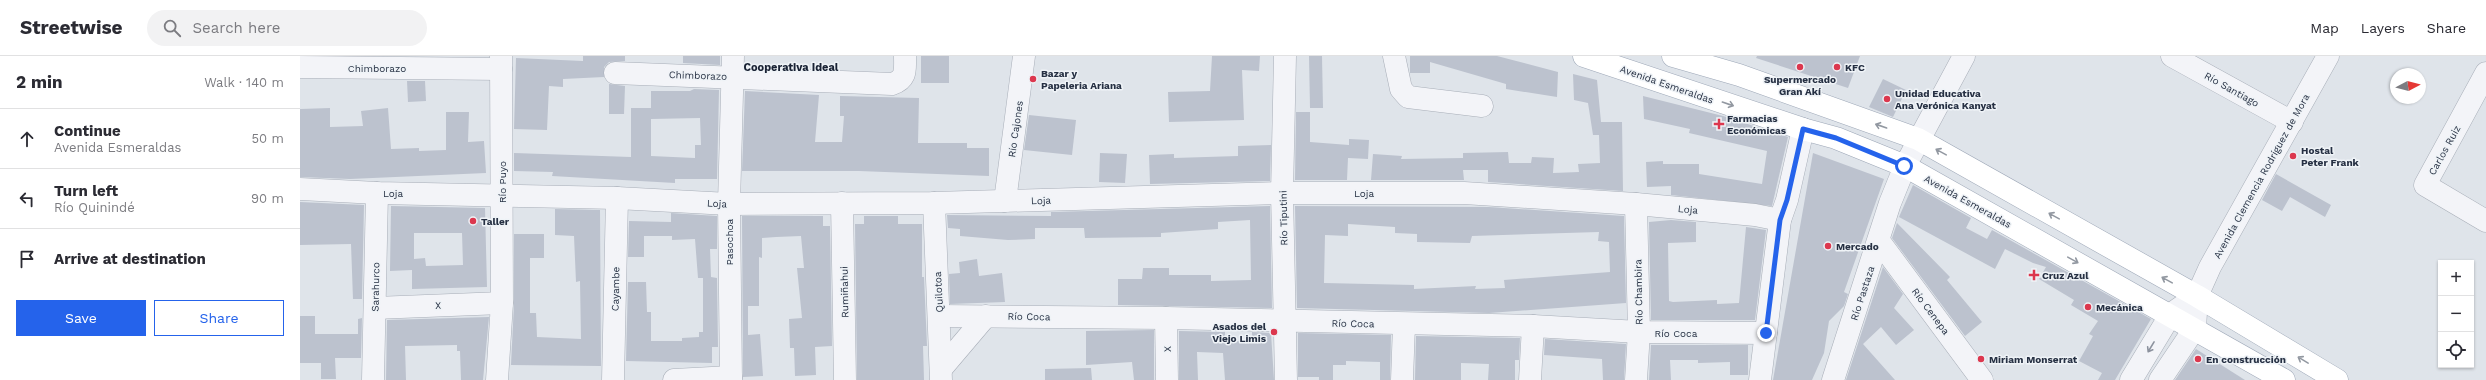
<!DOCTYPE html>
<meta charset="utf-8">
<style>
body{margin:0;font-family:"Work Sans",sans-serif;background:#f2f2f3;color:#2b2b33}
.controls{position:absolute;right:12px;bottom:12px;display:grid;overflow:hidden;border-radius:0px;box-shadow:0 1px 3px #0004}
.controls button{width:36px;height:36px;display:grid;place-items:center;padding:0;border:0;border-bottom:1px solid #e1e1e2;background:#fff;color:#2b2b33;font:20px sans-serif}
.compass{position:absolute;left:2090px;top:12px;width:36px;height:36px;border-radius:50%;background:#fff;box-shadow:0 1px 3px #0004;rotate:83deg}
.stop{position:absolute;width:12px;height:12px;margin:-9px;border:3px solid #2563eb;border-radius:50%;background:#fff}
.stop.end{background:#2563eb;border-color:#fff;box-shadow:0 1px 4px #0008}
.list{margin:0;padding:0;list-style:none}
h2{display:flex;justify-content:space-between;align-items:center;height:52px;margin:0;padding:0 16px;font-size:17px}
h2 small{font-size:13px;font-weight:400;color:#7c7c81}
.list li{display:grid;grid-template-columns:26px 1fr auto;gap:12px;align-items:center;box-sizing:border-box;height:60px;padding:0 16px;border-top:1px solid #e1e1e2}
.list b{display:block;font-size:15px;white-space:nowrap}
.list p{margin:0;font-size:13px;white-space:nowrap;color:#7c7c81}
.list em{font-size:13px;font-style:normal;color:#7c7c81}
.actions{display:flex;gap:8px;padding:12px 16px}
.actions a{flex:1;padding:9px 0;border:1px solid #2563eb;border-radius:0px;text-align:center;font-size:14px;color:#2563eb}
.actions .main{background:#2563eb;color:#fff}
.icon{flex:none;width:22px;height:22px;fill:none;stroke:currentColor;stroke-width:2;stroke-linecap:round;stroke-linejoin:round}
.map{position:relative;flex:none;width:2186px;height:324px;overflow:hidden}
header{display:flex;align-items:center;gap:24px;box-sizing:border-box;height:56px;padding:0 20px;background:#fff;border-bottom:1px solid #e1e1e2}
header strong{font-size:19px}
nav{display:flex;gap:22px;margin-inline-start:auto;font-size:14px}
.search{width:280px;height:36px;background:#f2f2f3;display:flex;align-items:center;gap:10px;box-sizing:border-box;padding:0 14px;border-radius:22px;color:#7c7c81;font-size:15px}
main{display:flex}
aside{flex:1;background:#fff}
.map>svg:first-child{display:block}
</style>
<header>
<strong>Streetwise</strong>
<div class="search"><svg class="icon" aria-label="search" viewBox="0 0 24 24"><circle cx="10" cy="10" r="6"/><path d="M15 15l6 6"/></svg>Search here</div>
<nav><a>Map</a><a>Layers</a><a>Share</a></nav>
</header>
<main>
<aside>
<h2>2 min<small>Walk · 140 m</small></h2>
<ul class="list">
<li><svg class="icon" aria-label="ahead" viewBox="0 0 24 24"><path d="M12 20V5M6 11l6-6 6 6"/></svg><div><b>Continue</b><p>Avenida Esmeraldas</p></div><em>50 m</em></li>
<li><svg class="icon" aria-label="left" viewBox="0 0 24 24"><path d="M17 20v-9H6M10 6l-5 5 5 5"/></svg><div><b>Turn left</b><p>Río Quinindé</p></div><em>90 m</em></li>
<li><svg class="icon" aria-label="arrive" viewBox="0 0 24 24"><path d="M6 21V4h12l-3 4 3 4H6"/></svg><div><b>Arrive at destination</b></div></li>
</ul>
<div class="actions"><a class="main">Save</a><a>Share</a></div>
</aside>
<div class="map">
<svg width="2186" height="324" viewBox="0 0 2186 324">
<rect width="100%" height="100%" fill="#dfe4ea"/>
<g fill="#bcc2ce" fill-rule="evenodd">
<polygon points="283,0 325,0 325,5 309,6 304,11 304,21 263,23 263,31 249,30 247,74 214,73 216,2 283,5"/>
<polygon points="383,0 420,0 420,9 383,7"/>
<rect x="621" y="0" width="28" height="27"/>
<polygon points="912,0 960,0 959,15 942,14 944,64 869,66 868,36 910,35"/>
<polygon points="1009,0 1022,0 1023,52 1010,52"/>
<polygon points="1110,0 1197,0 1258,16 1257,41 1206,33 1206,28 1130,6 1130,17 1110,17"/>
<polygon points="1457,0 1560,0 1548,32 1456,2"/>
<polygon points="1273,18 1297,24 1301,66 1322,66 1323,135 1188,126 1188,114 1163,114 1164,124 1071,124 1073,98 1102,100 1101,103 1163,102 1163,97 1208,96 1209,107 1231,107 1232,101 1254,102 1253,117 1279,116 1278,108 1300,107 1299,79 1293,79 1288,47 1274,44"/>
<polygon points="1583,23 1606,34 1593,61 1569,51"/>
<polygon points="107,25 125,25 126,45 108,46"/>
<polygon points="309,28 325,30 324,58 309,58"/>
<path d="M394,33L419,34L417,123H375V127L252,120L253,116L214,115V97L331,101V52H351V35H390ZM400,62L401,89H395V102L351,100V63Z"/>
<polygon points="445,35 519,39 515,86 542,86 544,60 540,60 540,40 619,42 618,87 667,87 667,92 689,92 689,120 559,115 442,115"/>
<polygon points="1343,40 1423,60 1488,81 1472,150 1371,139 1371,130 1347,131 1346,106 1363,105 1363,108 1399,108 1399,118 1462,128 1467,95 1389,77 1390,73 1344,63"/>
<polygon points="30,52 30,71 63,70 61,55 88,52 91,93 119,92 119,95 146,94 146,56 169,56 168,86 184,85 186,117 50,123 0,121 0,53"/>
<polygon points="996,56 1010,56 1010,86 1049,89 1049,83 1069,84 1068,103 1048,102 1047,124 995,124"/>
<polygon points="729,59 776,64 772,99 724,94"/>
<polygon points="971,89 970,125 850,128 849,99 874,98 874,102 938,100 938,90"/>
<polygon points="800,97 827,98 825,127 799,126"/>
<polygon points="1513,97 1584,123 1544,236 1548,238 1544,250 1529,265 1524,297 1512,324 1473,324"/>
<polygon points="1976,118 2031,149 2025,161 1990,141 1982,155 1962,144"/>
<polygon points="1613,129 1671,162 1666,172 1687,183 1692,174 1851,263 1815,324 1798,324 1802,317 1779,305 1793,280 1789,278 1798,265 1771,249 1774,244 1739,223 1746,211 1733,207 1705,193 1695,213 1599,161"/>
<polygon points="0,146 64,149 62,243 53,243 51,188 0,189"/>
<path d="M91,150L185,152L187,231L112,233V214L90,215ZM114,177H162L163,209L126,210L125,202L114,203Z"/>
<polygon points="970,150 972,252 818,249 818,223 842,223 843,212 869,212 869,219 911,219 911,225 951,224 950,164 918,166 918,173 861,177 861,181 785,182 784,172 735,172 735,183 708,184 660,180 660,173 648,172 647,159 751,160 751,156"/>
<path d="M995,150L1189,151L1324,160L1326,247L1189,257L997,252ZM1048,168L1095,171V177L1117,178V186L1170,187L1172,180L1299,176L1298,185L1309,186L1310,216L1204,224L1205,232L1175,233L1176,230L1114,233V229L1024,227L1025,179L1048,180Z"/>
<polygon points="255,153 300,154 301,310 211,309 214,248 214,178 244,178 244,202 230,202 230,257 236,257 237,281 281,283 280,225 276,226 274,180 255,179"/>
<polygon points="371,157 417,160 417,193 410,193 411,221 417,222 418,291 412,291 412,307 326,305 328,226 346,226 347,256 351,256 351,285 382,285 382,282 399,281 399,276 403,276 403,222 398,222 395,183 372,184 372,180 344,180 344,201 328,201 329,165 371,166"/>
<polygon points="442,160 523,160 523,170 530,170 532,290 515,291 516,319 495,320 494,292 490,292 489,263 502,262 497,212 504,212 501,180 476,181 462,182 462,202 459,201 459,250 448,250 448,279 460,278 463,320 443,321"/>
<polygon points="564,160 598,160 598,168 622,168 622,221 624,221 627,290 623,290 624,324 557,324 555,168 564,168"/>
<polygon points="1371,164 1396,166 1396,186 1368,187 1369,245 1373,246 1417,244 1417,248 1439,247 1446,171 1466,174 1455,264 1351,264 1349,166"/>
<polygon points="1597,167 1650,221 1647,224 1682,266 1665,280 1592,182"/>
<polygon points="677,203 679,220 702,217 705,246 650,248 649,218 660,217 659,206"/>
<polygon points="1583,211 1603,238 1594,252 1614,274 1596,289 1581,271 1563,288 1595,324 1546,324"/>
<polygon points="0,260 15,260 15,278 58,278 58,263 62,262 61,302 35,302 36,323 21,323 21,307 0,307"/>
<polygon points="189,261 183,324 161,324 160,295 157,295 157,289 105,290 106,324 86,324 87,264"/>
<polygon points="854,274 854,324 834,324 832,306 786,309 786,275"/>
<polygon points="879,275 925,276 925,285 952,285 952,276 971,277 974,324 925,324 923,297 897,296 898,324 879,324"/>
<polygon points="998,277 1091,279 1090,324 1080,324 1080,306 1046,305 1046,309 1033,309 1033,324 1019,324 1019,321 998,321"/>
<polygon points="1116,280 1220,282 1219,304 1215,304 1215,324 1188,324 1189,308 1161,307 1161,324 1115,324"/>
<polygon points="1245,283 1326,288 1324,324 1303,324 1302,303 1244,299"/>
<polygon points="1351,289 1448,289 1448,319 1430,319 1430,306 1398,307 1398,304 1370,304 1371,324 1349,324"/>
<polygon points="1896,293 1945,324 1875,324"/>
<polygon points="791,312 792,324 745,324 745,313"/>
</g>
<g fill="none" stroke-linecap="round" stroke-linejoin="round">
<defs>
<g id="minor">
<polyline points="985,0 982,137 986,324"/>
<polyline points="1094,0 1101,33 1108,41 1182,50"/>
<polyline points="1872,0 1992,66"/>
<polyline points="0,11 201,13"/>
<path d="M315,17L592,28C607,23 605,14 605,0"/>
<polyline points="2186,17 2125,129 2186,165"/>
<polyline points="0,133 77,137 317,142 429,148 634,147 982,137 1164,137 1336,148 1455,159 1480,164"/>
<polyline points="705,145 724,0"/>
<polyline points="542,147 545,324"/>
<polyline points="634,147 641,324"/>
<polyline points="1579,185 1682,324"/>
<polyline points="75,252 202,247"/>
<polyline points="639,260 866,262 1233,270 1339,276 1466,277"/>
<polyline points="866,262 867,324"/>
<polyline points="641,313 686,260"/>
<polyline points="73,324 77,137"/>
<polyline points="197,324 202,247 201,0"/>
<polyline points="313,324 317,142"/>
<polyline points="374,324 431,321"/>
<polyline points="431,324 429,148 433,0"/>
<polyline points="1102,324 1104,269"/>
<polyline points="1230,324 1233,270"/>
<polyline points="1336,324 1339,276 1336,148"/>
<polyline points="1460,324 1480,164 1487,144 1503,73"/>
<polyline points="1533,324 1590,147 1605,110 1664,0"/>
<polyline points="1831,324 1871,258 1897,240"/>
<polyline points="1860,324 1895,272 1897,240 1910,211 2028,0"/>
</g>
<g id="major">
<polyline points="1284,0 1503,73 1536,82 1605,110 1984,324"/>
<polyline points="1373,0 1439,19 1618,83 1897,240 2037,324"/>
</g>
</defs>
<use href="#minor" stroke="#a8aeb8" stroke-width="23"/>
<use href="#major" stroke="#9da7b7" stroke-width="23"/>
<use href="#minor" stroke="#f3f4f8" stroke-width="22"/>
<use href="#major" stroke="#fff" stroke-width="22"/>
</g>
<defs><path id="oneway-shaft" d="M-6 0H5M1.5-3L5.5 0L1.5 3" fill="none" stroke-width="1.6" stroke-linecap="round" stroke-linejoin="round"/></defs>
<g stroke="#9298a1">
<use href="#oneway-shaft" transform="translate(1428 48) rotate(19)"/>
<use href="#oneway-shaft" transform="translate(1581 70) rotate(-161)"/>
<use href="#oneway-shaft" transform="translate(1641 96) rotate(-151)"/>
<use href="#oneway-shaft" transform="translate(1754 160) rotate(-151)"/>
<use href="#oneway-shaft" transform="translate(1773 204) rotate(29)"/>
<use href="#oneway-shaft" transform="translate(1867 224) rotate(-151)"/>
<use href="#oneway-shaft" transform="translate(2003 304) rotate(-149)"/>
</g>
<use stroke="#8c929e" href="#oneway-shaft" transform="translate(1851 291) rotate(121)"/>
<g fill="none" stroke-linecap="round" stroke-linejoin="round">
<polyline stroke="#2563eb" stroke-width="5" points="1466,277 1480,164 1487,144 1503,73 1536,82 1604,110"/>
</g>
<g fill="#dc374e" stroke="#eff3f7" stroke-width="1.5">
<circle cx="1500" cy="11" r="4"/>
<circle cx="1537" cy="11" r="4"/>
<circle cx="733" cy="23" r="4"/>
<circle cx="1587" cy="43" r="4"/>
<path d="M1417 62h4v4h4v4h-4v4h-4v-4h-4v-4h4z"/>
<circle cx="1993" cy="100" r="4"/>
<circle cx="173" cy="165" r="4"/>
<circle cx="1528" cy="190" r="4"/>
<path d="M1732 213h4v4h4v4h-4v4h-4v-4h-4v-4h4z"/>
<circle cx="1788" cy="251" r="4"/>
<circle cx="974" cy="276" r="4"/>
<circle cx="1681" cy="303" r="4"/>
<circle cx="1898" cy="303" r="4"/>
</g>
<g text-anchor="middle" stroke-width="3" stroke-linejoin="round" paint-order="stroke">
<g font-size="10" font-weight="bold" fill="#263043" stroke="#eff3f7" text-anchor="start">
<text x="1545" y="15">KFC</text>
<text x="741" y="21">Bazar y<tspan x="741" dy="12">Papeleria Ariana</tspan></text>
<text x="1500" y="27" text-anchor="middle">Supermercado<tspan x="1500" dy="12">Gran Akí</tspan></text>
<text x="1595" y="41">Unidad Educativa<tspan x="1595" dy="12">Ana Verónica Kanyat</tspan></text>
<text x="1427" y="66">Farmacias<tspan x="1427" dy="12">Económicas</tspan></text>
<text x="2001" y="98">Hostal<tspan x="2001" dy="12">Peter Frank</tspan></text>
<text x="181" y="169">Taller</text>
<text x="1536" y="194">Mercado</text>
<text x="1742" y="223">Cruz Azul</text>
<text x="1796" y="255">Mecánica</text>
<text x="966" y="274" text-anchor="end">Asados del<tspan x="966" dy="12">Viejo Limis</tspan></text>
<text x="1689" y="307">Miriam Monserrat</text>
<text x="1906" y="307">En construcción</text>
</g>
<g font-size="10" fill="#263043" stroke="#eff3f7">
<text x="77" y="16">Chimborazo</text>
<text transform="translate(398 19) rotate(2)" y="4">Chimborazo</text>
<text transform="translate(1367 28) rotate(19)" y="4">Avenida Esmeraldas</text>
<text transform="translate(1932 33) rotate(29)" y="4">Río Santiago</text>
<text transform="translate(715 73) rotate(-82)" y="4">Río Cajones</text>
<text transform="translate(2144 94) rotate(-61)" y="4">Carlos Ruiz</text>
<text transform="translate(1961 120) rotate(-61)" y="4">Avenida Clemencia Rodríguez de Mora</text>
<text transform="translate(202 126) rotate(-90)" y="4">Río Puyo</text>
<text x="93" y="141">Loja</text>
<text x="1064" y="141">Loja</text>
<text transform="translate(741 144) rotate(-2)" y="4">Loja</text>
<text transform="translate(1668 145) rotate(29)" y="4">Avenida Esmeraldas</text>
<text transform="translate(417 147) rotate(3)" y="4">Loja</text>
<text transform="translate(1388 153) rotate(5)" y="4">Loja</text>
<text transform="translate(983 162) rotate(-91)" y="4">Río Tiputini</text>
<text transform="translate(429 186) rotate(-90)" y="4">Pasochoa</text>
<text transform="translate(75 231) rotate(-89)" y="4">Sarahurco</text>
<text transform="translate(315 233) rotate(-89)" y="4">Cayambe</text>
<text transform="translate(544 236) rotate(-91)" y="4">Rumiñahui</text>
<text transform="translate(638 236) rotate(-93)" y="4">Quilotoa</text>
<text transform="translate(1338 236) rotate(-91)" y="4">Río Chambira</text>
<text transform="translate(1562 237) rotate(-72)" y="4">Río Pastaza</text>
<text transform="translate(138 249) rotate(-2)" y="4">X</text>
<text transform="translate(1631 255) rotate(53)" y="4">Río Cenepa</text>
<text transform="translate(729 260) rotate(1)" y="4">Río Coca</text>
<text transform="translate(1053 267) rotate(1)" y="4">Río Coca</text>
<text x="1376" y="281">Río Coca</text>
<text transform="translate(867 293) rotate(-91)" y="4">X</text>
</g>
<g font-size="11" font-weight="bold" fill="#192234" stroke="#eff3f7">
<text x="491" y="15">Cooperativa Ideal</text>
</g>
</g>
</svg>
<div class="controls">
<button>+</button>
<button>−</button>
<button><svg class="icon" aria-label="locate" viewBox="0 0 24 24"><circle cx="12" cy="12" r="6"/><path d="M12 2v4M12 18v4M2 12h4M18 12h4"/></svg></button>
</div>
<svg class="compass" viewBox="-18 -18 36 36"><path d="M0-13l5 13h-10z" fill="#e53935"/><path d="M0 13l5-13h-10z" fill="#7c7c81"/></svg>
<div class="stop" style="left:1604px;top:110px"></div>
<div class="stop end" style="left:1466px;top:277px"></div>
</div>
</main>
